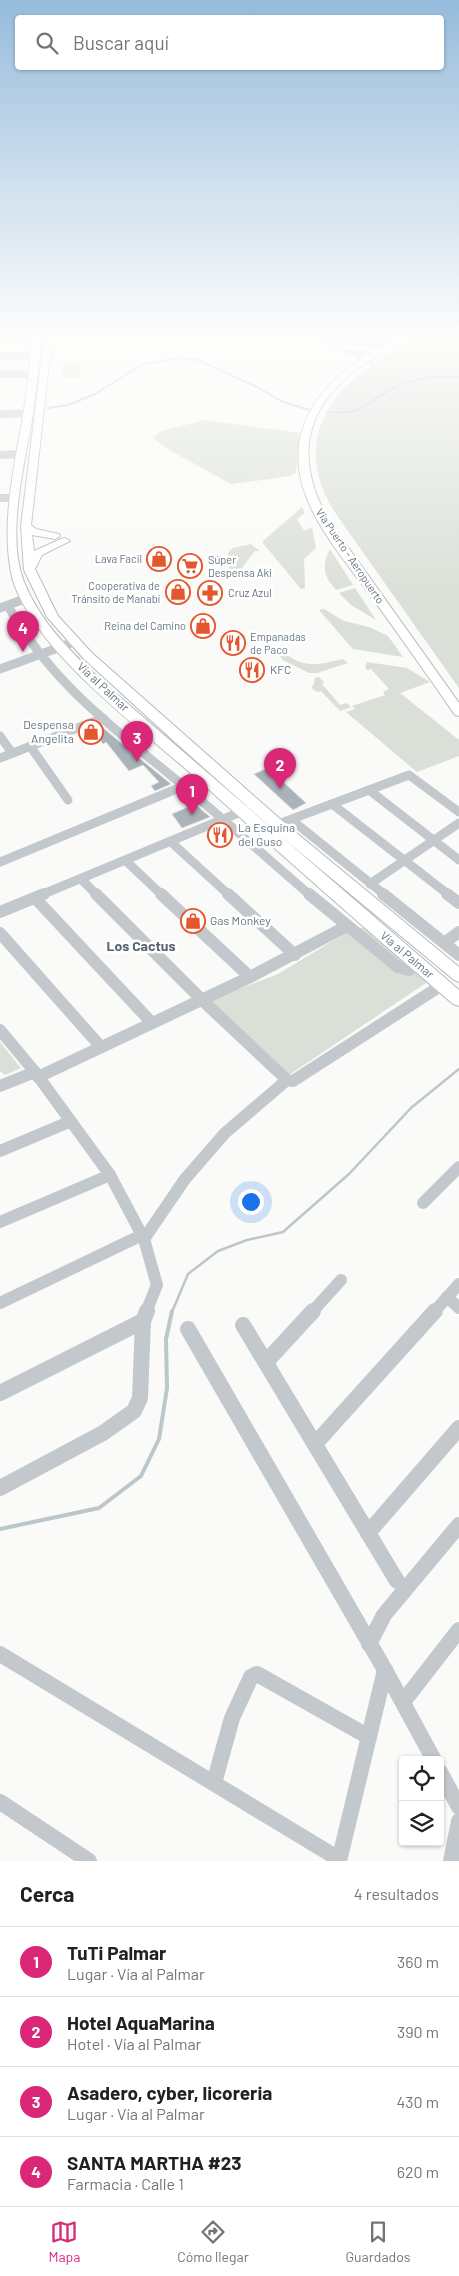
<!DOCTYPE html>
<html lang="es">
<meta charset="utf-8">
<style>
body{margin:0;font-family:Barlow,sans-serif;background:#f6f6f6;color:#202124}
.controls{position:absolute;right:15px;bottom:15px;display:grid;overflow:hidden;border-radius:5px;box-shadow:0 1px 4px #0004}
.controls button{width:45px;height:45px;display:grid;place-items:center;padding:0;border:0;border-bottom:1px solid #e0e0e0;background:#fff;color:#202124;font:25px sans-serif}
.you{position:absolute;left:250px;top:1201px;width:18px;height:18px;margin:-12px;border:4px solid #fff;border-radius:50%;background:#1a73e8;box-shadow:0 0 0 8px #1a73e833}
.badge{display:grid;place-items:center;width:32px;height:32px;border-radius:50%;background:#db2777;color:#fff;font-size:16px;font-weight:700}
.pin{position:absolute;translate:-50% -41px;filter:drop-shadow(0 1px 2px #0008)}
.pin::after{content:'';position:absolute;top:26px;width:18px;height:15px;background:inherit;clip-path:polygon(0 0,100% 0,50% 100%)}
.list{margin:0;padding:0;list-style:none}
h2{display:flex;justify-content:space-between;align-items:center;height:65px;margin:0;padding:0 20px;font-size:21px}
h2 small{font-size:16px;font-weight:400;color:#757577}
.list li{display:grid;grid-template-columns:32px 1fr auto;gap:15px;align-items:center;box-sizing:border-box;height:70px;padding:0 20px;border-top:1px solid #e0e0e0}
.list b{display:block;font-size:19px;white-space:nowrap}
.list p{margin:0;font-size:16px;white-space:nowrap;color:#757577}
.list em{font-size:16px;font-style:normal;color:#757577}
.icon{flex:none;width:28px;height:28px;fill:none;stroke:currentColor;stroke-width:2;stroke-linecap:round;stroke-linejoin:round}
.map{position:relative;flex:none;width:459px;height:1861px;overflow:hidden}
.search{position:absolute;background:#fff;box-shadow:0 1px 4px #0004;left:15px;right:15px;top:15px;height:55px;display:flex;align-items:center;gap:12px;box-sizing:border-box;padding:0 18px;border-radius:5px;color:#757577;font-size:19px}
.sheet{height:345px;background:#fff}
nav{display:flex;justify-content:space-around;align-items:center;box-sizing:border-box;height:70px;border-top:1px solid #e0e0e0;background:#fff;font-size:14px;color:#757577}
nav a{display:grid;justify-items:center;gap:2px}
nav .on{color:#db2777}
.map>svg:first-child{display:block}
</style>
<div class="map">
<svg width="459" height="1861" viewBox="0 0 459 1861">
<rect width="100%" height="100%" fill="#fafaf8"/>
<g fill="#dadfd7">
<polygon points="336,337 400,337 377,348 347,346 336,339"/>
<path d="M424,337H459V688L338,517C329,503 321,489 318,472C303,406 371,357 424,337Z"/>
<polygon points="80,362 80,378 62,378 63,363"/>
<polygon points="205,420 300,433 296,473 291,476 231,484 166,448 153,438 161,431"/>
<polygon points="302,507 305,513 297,519 304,531 312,527 316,548 304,559 305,588 301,589 262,542"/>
<polygon points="251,544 260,551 255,551 238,573 242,579 239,580 227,565 228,553 233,548"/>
<path d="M330,549L353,585L336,590C324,576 321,567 330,549Z"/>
<polygon points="355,588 376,620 351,605 339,593"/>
<polygon points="324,609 344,621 369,627 388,636 403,657 353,649 319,610"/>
<path d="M283,652C304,669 318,665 343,659L348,663L317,673H309L283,660L278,654Z"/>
<polygon points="367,662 407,668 430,682 400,693 459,740 459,756 417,772 346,712 355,709 352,706 385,695 383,692 389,689 371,669 367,670 365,667"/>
<polygon points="319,677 324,682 322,684 340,705 347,703 351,707 340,711 321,691 317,692 311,688 314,684 315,678"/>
<polygon points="354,928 366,928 429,981 286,1077 252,1039 232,1026 207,1001 278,974"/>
<polygon points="0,1042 21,1068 5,1075 0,1071"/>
</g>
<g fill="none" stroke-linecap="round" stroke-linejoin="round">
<g stroke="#bbc7cb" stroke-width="2">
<polyline points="385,339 387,337"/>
<polyline points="48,408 68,405 95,394 143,364 182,358 198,360 257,387 281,401 309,410"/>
<path d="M327,412C366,415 364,403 394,388C415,377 436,375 459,377"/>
</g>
<polyline stroke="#bbc7cb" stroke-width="2.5" points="172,1312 188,1274 218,1251 247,1240 283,1232 349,1174 411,1108 459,1069"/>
<polyline stroke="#bbc7cb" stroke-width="4" points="0,1529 99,1508 141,1476 159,1439 167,1388 166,1339 172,1311"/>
</g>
<g fill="#aab3b9" stroke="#dcdcda">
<polygon points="101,726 128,749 171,784 155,791 151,786 159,782 143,765 129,771 106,742 103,744 96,735 92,737 87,731"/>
<polygon points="268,768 306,803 293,810 254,774"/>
<polygon points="195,804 210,817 182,828 172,814"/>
<polygon points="223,828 232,836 215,844 206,836"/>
</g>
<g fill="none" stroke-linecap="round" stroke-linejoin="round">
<defs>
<g id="major">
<path d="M34,337H42C39,365 36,392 32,420C24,468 6,535 24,582C41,624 74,655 106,685L459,990V1006L453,1004C363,927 275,849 187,770C131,721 37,652 13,581C0,531 13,472 22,422C27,394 29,365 34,337Z"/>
<polygon points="47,337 55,337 49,364 31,525 36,529 59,534 60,536 55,539 32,535 34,551 61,539 65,538 70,541 42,555 35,569 58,616 92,653 288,826 459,967 459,982 454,980 278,834 176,743 84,659 47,617 24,570 21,526 41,364"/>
<path d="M400,337H410C398,348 378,354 364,364C305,405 293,456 328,519L459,703V716L455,715C426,673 397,632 367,591C346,562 319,531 306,496C282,432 318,385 371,352L338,349L334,346L335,344L379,347Z"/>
</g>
</defs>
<use href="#major" stroke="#b5babe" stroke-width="2"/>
<g stroke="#c3c8cc" stroke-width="8">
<polyline points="0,337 26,337"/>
<polyline points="324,337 370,361"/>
<polyline points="0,356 35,356"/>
<polyline points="0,374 32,374"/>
<polyline points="0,414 38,413"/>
<polyline points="0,455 21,454"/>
<polyline points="0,498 15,498"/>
</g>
<g stroke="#c3c8cc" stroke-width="9">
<path d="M8,606C52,684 114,728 181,784C225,820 267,858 310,895"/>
<polyline points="0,608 27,598"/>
<polyline points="0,669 74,642"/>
<polyline points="0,736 12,753"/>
<polyline points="30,746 68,800"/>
<polyline points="0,758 103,718"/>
<polyline points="369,790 459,860"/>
<polyline points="332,804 449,895"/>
<polyline points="284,822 409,775 459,812"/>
<polyline points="283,830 298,825 385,895"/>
<polyline points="171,842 229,895"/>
<polyline points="126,861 162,895"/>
<polyline points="0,862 203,778"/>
<polyline points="81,879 97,895"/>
<polyline points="370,884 459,823"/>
<polyline points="41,895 255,806"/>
</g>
<g stroke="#c3c8cc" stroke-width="12">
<polyline points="96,894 202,1000 287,1080 293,1081 442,985"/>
<polyline points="161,894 250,977"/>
<polyline points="228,894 295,955"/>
<polyline points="309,894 398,967 409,970 418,964"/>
<polyline points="383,894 459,955"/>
<polyline points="447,894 459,903"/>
<polyline points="35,898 152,1023"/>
<polyline points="0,912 44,894"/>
<polyline points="0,933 101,1047"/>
<polyline points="444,943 459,932"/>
<polyline points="0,1030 35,1072 110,1175 144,1239 157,1285 146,1312"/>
<polyline points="38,1077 250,977 347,926"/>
<polyline points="0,1086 35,1072"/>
<polyline points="0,1151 69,1122"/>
<polyline points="423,1203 459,1167"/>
<polyline points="0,1222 110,1175"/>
<polyline points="144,1239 185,1179 225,1133 287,1080"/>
<polyline points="447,1297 459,1308"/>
<polyline points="0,1303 142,1235"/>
<polyline points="312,1312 341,1280"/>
<polyline points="434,1312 459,1284"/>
</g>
<g stroke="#c3c8cc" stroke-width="16">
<polyline points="243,1325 397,1581"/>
<polyline points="188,1329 385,1670 434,1760"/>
<polyline points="266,1362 313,1311"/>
<polyline points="0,1393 143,1321"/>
<polyline points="315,1444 435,1311"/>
<polyline points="0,1488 103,1433 134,1411 140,1398 143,1321 147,1311"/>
<polyline points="368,1533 459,1428"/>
<polyline points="369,1644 384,1615 459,1525"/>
<polyline points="0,1654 339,1859"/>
<polyline points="403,1702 459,1630"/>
<polyline points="440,1772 459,1807"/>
<polyline points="214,1783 232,1718 251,1677 257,1674 369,1737"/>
<polyline points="0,1802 89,1861"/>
<polyline points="339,1861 385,1670"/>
<polyline points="451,1861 459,1821"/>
</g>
<use href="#major" fill="#fff" fill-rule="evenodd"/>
</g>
<linearGradient id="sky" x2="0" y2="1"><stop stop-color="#96bcdc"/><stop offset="0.56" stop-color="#fdfdfc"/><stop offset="1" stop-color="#fdfdfc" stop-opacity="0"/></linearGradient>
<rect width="459" height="597" fill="url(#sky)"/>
<defs>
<symbol id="shop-ring" viewBox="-11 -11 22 22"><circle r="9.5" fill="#fff" stroke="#e4572e" stroke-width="1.5"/><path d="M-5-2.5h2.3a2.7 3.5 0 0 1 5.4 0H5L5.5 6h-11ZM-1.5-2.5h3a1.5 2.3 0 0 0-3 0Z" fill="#e4572e"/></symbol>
<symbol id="supermarket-ring" viewBox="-11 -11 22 22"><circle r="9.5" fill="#fff" stroke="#e4572e" stroke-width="1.5"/><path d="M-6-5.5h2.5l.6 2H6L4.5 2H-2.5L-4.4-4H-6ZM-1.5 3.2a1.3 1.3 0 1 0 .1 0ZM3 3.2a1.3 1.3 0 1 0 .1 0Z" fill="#e4572e"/></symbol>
<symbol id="pharmacy-ring" viewBox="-11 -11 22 22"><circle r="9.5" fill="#fff" stroke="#e4572e" stroke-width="1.5"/><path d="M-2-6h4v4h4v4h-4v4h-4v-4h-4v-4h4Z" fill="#e4572e"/></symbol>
<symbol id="restaurant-ring" viewBox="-11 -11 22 22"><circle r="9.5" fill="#fff" stroke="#e4572e" stroke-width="1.5"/><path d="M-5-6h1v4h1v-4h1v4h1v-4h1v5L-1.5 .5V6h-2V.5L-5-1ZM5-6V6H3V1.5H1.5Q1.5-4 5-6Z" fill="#e4572e"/></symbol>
</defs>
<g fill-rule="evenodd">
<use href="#shop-ring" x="145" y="545" width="28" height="28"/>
<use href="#supermarket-ring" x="176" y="552" width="28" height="28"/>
<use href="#shop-ring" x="164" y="578" width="28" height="28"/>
<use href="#pharmacy-ring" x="196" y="579" width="28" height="28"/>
<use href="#shop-ring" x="189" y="612" width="28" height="28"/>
<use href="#restaurant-ring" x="219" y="629" width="28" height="28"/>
<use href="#restaurant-ring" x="238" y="656" width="28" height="28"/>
<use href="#shop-ring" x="77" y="718" width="28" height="28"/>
<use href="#restaurant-ring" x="206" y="821" width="28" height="28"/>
<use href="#shop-ring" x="179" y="907" width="28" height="28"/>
</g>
<g text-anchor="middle" stroke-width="5" stroke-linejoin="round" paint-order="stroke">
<g font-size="11" fill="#657683" stroke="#fff">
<text transform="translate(350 556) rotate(56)" y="4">Via Puerto - Aeropuerto</text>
</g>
<g font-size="11" fill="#657683" stroke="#fff" text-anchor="end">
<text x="142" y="563">Lava Facil</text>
<text x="208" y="564" text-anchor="start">Súper<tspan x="208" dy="13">Despensa Aki</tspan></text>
<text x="160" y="590">Cooperativa de<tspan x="160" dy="13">Tránsito de Manabí</tspan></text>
<text x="228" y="597" text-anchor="start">Cruz Azul</text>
<text x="186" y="630">Reina del Camino</text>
<text x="250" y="641" text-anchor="start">Empanadas<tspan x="250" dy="13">de Paco</tspan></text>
</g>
<g font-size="12" fill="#657683" stroke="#fff" text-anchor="start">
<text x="270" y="674">KFC</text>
<text x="74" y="729" text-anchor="end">Despensa<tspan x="74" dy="14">Angelita</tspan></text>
<text x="238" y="832">La Esquina<tspan x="238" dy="14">del Guso</tspan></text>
<text x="210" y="925">Gas Monkey</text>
</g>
<g font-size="12" fill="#657683" stroke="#fff">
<text transform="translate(103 687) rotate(43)" y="4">Vía al Palmar</text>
<text transform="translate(407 955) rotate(40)" y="4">Vía al Palmar</text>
</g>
<g font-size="14" font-weight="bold" fill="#57646e" stroke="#fff">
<text x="141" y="951">Los Cactus</text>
</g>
</g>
</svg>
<div class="controls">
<button><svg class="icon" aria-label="locate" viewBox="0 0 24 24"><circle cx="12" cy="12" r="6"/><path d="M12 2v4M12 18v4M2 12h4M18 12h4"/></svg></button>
<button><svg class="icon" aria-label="layers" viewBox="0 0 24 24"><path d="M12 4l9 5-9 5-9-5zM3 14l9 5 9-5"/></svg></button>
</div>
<div class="you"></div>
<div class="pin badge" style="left:192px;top:815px">1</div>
<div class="pin badge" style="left:280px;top:789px">2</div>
<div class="pin badge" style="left:137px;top:762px">3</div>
<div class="pin badge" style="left:23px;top:652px">4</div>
<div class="search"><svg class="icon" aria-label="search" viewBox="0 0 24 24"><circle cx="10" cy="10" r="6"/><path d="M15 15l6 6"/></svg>Buscar aquí</div>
</div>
<section class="sheet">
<h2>Cerca<small>4 resultados</small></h2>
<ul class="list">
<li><span class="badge">1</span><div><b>TuTi Palmar</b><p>Lugar · Vía al Palmar</p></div><em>360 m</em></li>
<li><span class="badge">2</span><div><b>Hotel AquaMarina</b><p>Hotel · Vía al Palmar</p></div><em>390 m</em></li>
<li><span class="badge">3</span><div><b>Asadero, cyber, licoreria</b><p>Lugar · Vía al Palmar</p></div><em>430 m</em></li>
<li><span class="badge">4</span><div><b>SANTA MARTHA #23</b><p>Farmacia · Calle 1</p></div><em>620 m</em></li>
</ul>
</section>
<nav>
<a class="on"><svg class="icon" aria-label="map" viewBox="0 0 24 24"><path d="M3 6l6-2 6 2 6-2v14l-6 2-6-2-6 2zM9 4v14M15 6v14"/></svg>Mapa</a>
<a><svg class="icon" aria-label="directions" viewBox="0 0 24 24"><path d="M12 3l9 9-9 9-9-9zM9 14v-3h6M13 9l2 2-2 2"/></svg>Cómo llegar</a>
<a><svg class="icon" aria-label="saved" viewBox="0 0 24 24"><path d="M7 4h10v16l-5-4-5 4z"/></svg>Guardados</a>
</nav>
